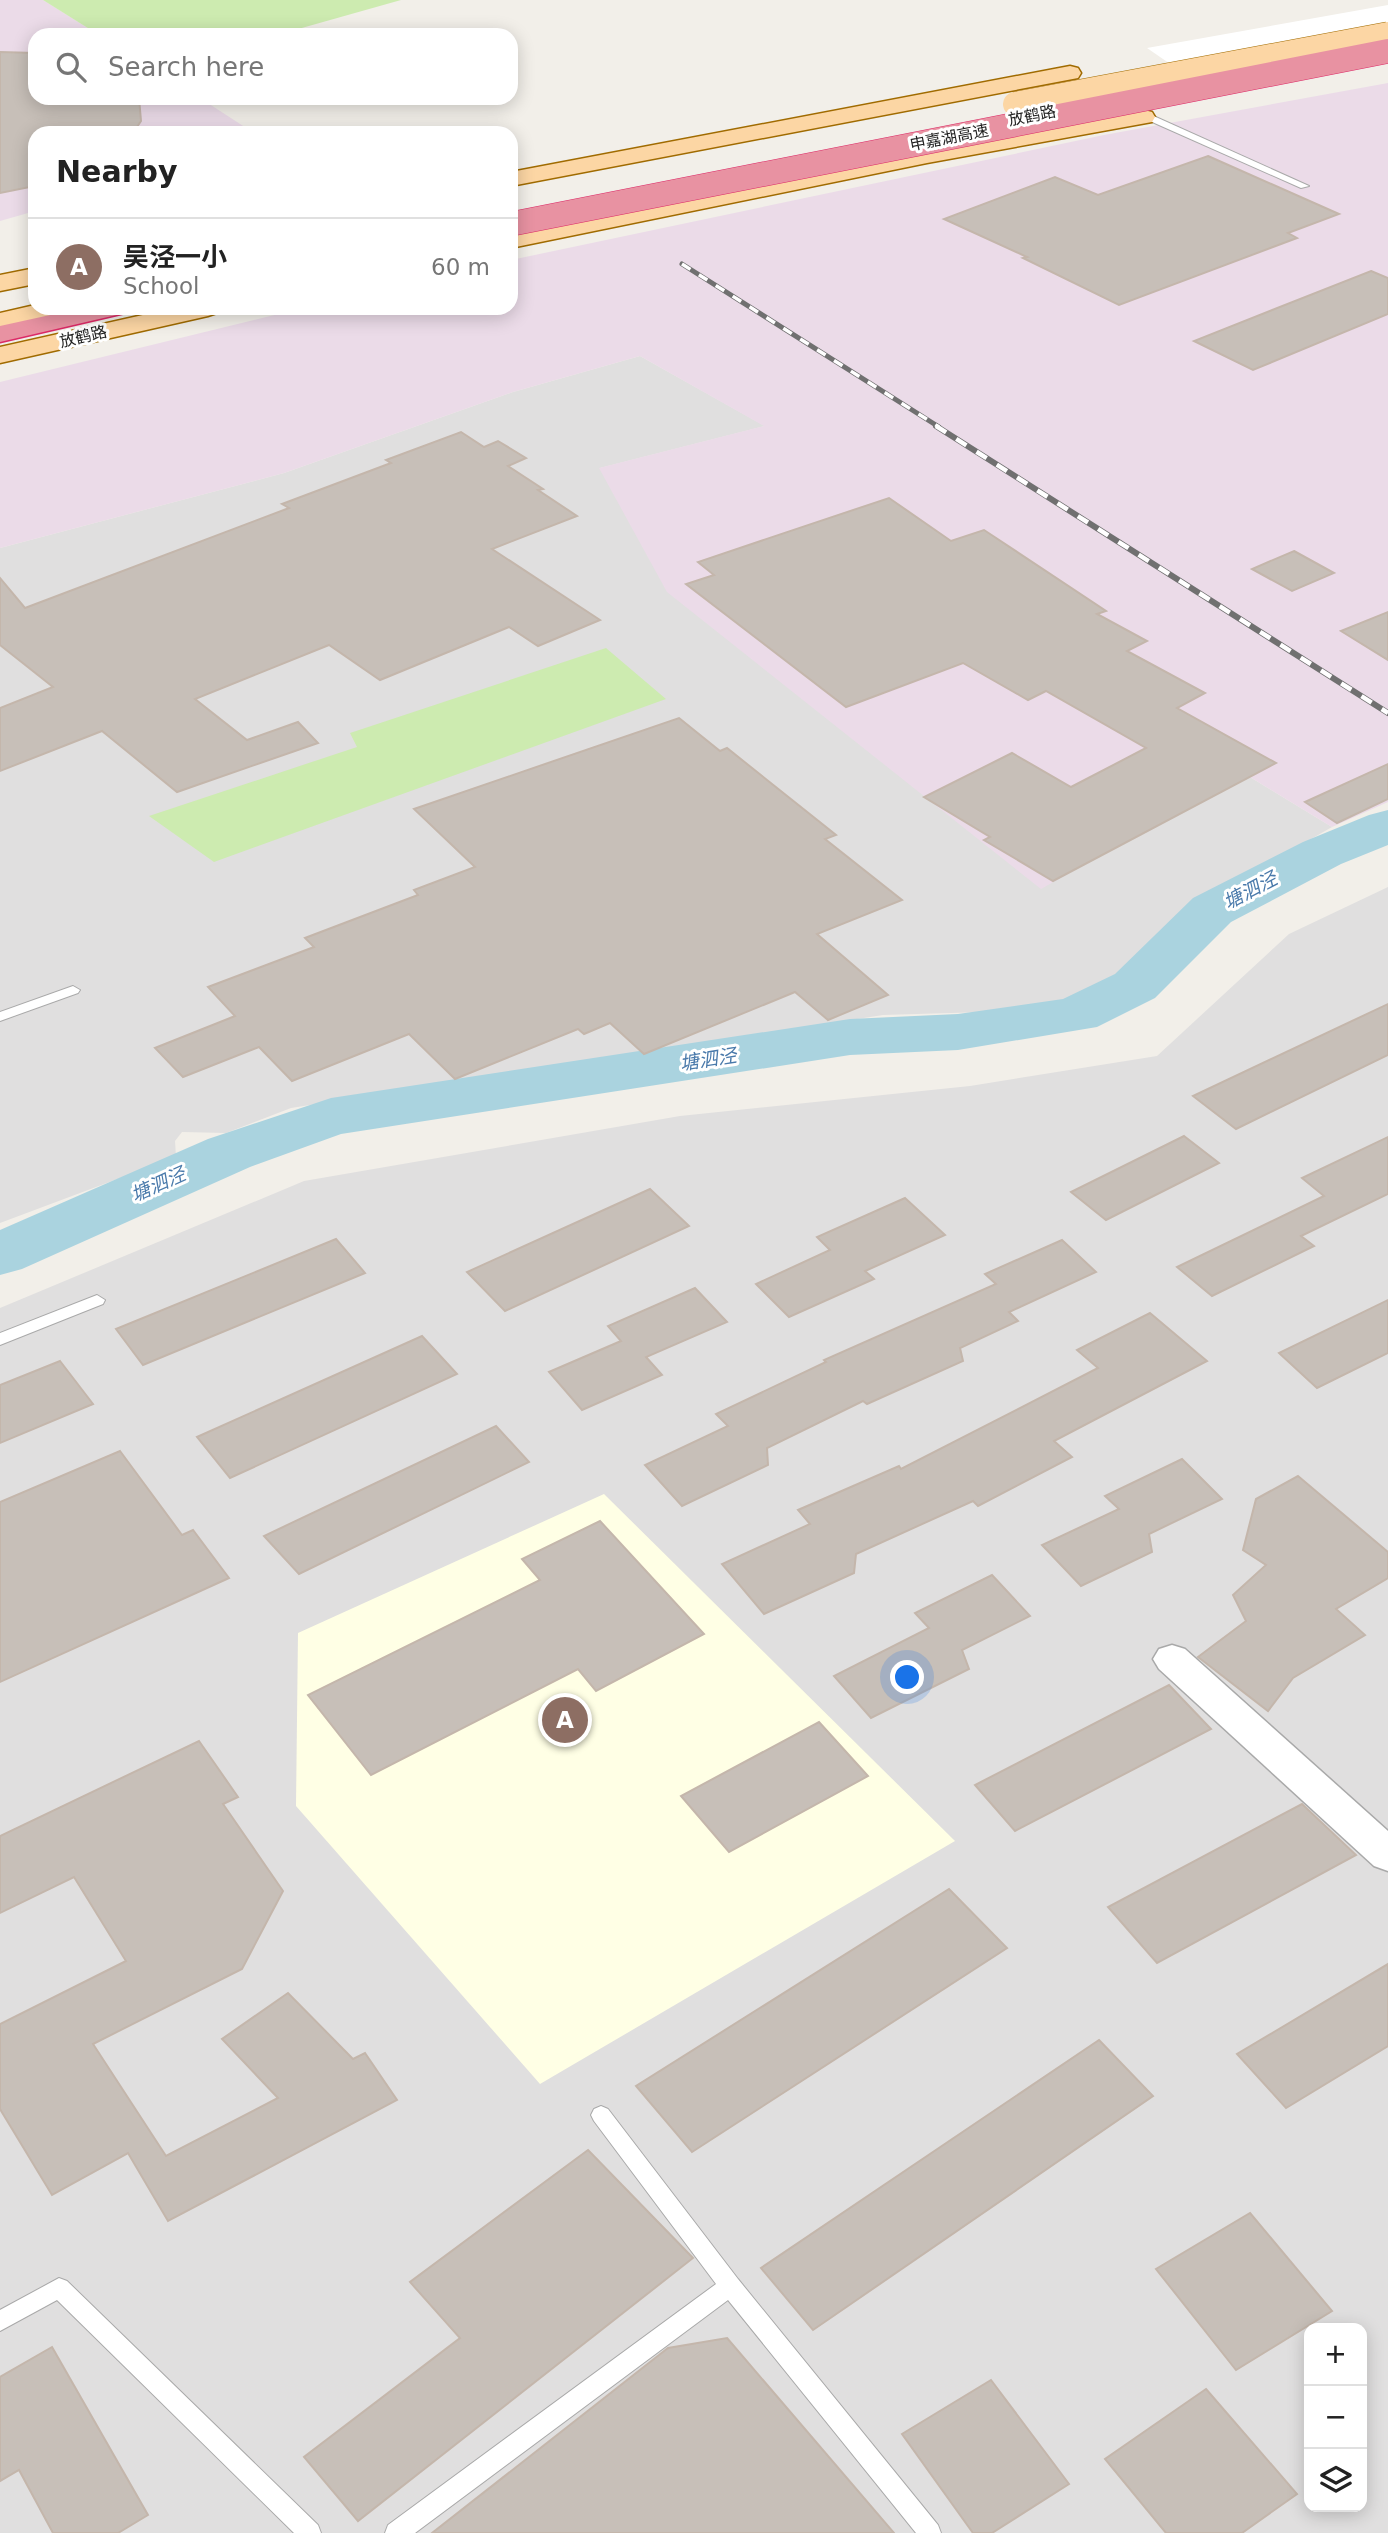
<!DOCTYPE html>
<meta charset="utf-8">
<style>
body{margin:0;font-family:"DejaVu Sans","Noto Sans SC",sans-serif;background:#f2f2f2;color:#222}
.controls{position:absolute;right:21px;bottom:21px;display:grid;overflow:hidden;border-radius:14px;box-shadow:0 4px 18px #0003}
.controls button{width:63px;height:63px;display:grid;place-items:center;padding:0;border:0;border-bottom:2px solid #e0e0e0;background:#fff;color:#222;font:35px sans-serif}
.you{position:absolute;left:908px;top:1678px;width:24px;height:24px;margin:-18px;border:5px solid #fff;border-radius:50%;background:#1a73e8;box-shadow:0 0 0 10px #1a73e833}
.badge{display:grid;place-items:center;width:46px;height:46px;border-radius:50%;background:#1a73e8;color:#fff;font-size:23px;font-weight:700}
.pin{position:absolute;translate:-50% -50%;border:4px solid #fff;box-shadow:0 2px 7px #0006}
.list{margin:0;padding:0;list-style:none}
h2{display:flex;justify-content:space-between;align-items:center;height:91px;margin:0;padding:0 28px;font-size:30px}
h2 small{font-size:23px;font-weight:400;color:#767676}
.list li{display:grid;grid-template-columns:46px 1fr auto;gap:21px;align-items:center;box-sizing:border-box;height:98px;padding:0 28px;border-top:2px solid #e0e0e0}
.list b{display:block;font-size:26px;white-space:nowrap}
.list p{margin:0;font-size:23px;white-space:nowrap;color:#767676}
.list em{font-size:23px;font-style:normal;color:#767676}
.icon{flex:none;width:38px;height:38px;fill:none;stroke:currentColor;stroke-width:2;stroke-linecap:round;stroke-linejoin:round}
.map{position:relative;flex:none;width:1388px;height:2533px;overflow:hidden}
.search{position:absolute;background:#fff;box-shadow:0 4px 18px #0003;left:28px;top:28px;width:490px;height:77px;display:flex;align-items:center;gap:18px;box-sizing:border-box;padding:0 24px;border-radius:21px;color:#767676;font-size:26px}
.panel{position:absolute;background:#fff;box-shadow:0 4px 18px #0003;left:28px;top:126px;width:490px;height:189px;border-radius:21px}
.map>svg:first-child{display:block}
</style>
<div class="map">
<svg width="1388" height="2533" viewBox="0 0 1388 2533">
<rect width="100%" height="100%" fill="#f2efe9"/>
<g fill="#e0dfdf" fill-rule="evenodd">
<polygon points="640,356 765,426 600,468 1245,774 1332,827 1215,894 1130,970 1091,995 1018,1011 883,1015 291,1108 226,1133 182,1132 175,1141 176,1157 0,1223 0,548 284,473 513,392"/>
<path d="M1388,887V2533H0V1308L304,1181L680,1116L970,1086L1157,1056L1289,934ZM1309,2328H1362V2507H1309Z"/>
</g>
<g fill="#ebdbe8">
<polygon points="0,0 43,0 99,35 35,35 35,98 200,98 254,133 35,133 35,211 0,221"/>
<polygon points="1388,83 1388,802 1332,827 1245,774 1041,889 667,592 599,468 764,426 640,356 513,392 284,473 0,548 0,382 303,308 511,308 511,260 1104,135"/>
</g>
<polygon fill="#ffffe5" points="604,1494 955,1841 540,2084 296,1806 298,1633"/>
<g fill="#cdebb0">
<polygon points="43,0 401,0 277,35 99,35"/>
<polygon points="606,648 666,699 214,862 149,816 357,747 350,733"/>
</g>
<polygon fill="#fff" points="1388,5 1388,60 1211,92 1147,48"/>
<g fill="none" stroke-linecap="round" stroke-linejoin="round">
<polygon fill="#aad3df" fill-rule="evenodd" points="1388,810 1388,845 1341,864 1231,922 1155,998 1097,1027 958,1050 850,1055 341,1134 250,1167 22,1269 0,1275 0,1230 208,1139 331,1098 850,1019 958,1014 1063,999 1115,974 1193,898 1303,842 1369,815"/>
</g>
<g fill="#c7bfb8" stroke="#c4b6ab" stroke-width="2">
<polygon points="0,52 35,53 35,98 139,98 141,121 133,133 35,133 35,186 0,193"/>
<polygon points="1208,156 1339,214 1288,233 1297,238 1119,305 1023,258 1027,257 944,219 1055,177 1098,195"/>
<polygon points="1371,271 1388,278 1388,314 1253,370 1194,341"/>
<polygon points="461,432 484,447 498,441 526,458 508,466 543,489 538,490 577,516 492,549 600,620 538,646 509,627 380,680 329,645 195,699 247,740 298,722 318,743 177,792 102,731 0,771 0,708 53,687 0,645 0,578 25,608 289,508 282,504 391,463 386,460"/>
<polygon points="889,498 951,541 984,530 1106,611 1097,614 1147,641 1127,651 1205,693 1177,708 1276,763 1053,881 984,840 990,837 924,797 1012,753 1071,787 1146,748 1046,691 1028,700 963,663 846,707 686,584 714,575 698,562"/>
<polygon points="1294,551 1334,573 1292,591 1252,569"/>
<polygon points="1388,612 1388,660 1341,631"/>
<polygon points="679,718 720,751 727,748 836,835 825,839 902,900 817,934 888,995 828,1020 795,992 644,1054 610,1023 584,1034 578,1029 455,1079 409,1034 292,1081 259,1047 183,1077 155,1048 235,1016 208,987 314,947 305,938 418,895 414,890 475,867 414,809"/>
<polygon points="1388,764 1388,799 1337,823 1305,802"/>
<polygon points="1388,1004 1388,1055 1236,1129 1193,1096"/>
<polygon points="1184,1136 1219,1163 1106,1220 1071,1192"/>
<polygon points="1388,1137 1388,1194 1301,1236 1314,1246 1212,1296 1177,1267 1324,1196 1302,1178"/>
<polygon points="650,1189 689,1226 505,1311 467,1272"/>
<polygon points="905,1198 945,1235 865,1271 874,1279 789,1317 756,1284 830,1250 817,1237"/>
<polygon points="336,1239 365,1273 143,1365 116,1329"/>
<polygon points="1062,1240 1096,1272 1009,1312 1018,1321 960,1348 963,1361 867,1404 863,1401 767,1448 768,1465 682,1506 645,1465 728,1426 716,1414 826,1362 824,1360 996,1284 985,1274"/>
<polygon points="695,1288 727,1322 646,1357 662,1375 582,1410 549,1372 621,1341 608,1326"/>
<polygon points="1388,1300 1388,1353 1317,1388 1279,1353"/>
<polygon points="1150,1313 1207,1361 1054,1441 1072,1457 978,1506 973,1501 856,1554 854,1573 764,1614 722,1564 810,1524 798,1510 899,1466 901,1469 1098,1368 1077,1350"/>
<polygon points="422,1336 457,1374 230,1478 197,1437"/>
<polygon points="60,1361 93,1404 0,1443 0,1385"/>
<polygon points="496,1426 529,1462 299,1574 264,1536"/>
<polygon points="120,1451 182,1535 193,1530 229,1578 0,1682 0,1502"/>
<polygon points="1182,1459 1222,1499 1149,1534 1152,1552 1081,1586 1042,1545 1119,1509 1105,1496"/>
<polygon points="1298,1476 1388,1552 1388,1578 1336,1609 1365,1635 1293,1678 1268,1711 1198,1657 1246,1621 1233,1595 1266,1565 1243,1550 1256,1499"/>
<polygon points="600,1521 704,1634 596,1691 578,1669 371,1775 308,1695 540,1580 522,1559"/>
<polygon points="992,1575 1030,1616 962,1650 969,1669 871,1718 834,1676 929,1628 915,1613"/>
<polygon points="1169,1685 1211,1729 1015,1831 975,1785"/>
<polygon points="819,1722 868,1776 729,1852 681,1796"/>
<polygon points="199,1741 238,1797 223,1804 283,1891 242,1969 93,2044 166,2156 278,2098 222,2039 288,1993 353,2059 365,2053 397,2100 168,2221 128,2153 52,2195 0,2109 0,2024 126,1961 74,1877 0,1913 0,1836"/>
<polygon points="1302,1804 1356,1855 1157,1963 1108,1907"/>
<polygon points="949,1889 1007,1948 692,2152 636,2086"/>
<polygon points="1388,1964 1388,2046 1286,2108 1237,2054"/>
<polygon points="1099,2040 1153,2096 813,2330 761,2268"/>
<polygon points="588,2150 693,2258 358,2521 304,2457 460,2338 410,2282"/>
<polygon points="1250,2213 1332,2311 1236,2370 1156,2269"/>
<polygon points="727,2338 894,2533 432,2533 668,2348"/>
<polygon points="52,2347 148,2515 118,2533 53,2533 19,2470 0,2481 0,2377"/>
<polygon points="991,2380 1069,2484 992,2533 973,2533 902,2434"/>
<polygon points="1206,2389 1297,2494 1242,2533 1166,2533 1105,2459"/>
</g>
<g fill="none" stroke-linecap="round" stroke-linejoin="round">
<defs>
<g id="service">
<polygon points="1132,109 1138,109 1309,186 1301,188 1132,113"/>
<polygon points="73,986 80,990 78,993 0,1021 0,1012"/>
<polygon points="97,1295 105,1300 103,1304 0,1345 0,1333"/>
<polygon points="601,2106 608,2109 738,2279 938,2525 941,2533 916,2533 728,2300 415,2533 385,2533 388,2525 716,2284 594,2121 591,2115 594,2109"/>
<polygon points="59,2278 67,2281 318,2525 321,2533 294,2533 57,2300 0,2331 0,2310"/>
</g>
<polygon id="minor" points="1172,1645 1185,1649 1388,1831 1388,1871 1374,1866 1159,1669 1153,1659 1159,1649"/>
<g id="primary">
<polygon points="1070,66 1078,68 1081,73 1078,78 511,186 511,172"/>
<polygon points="1144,110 1152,112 1155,117 1152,122 927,163 511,248 511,234 927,149"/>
<polygon points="35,268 35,284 0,291 0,275"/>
<polygon points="35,305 35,308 71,308 67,313 0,329 0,313"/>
<polygon points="174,308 221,308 217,313 208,316 0,363 0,347"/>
</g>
<polygon id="motorway" points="82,308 129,308 125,313 0,342 0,326"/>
</defs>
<use href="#service" stroke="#a9a9a9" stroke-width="2"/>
<use href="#minor" stroke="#a9a9a9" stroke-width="3"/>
<use href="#primary" stroke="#a06b00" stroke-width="3"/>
<use href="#motorway" stroke="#dc2a67" stroke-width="3"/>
<use href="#service" fill="#fff" fill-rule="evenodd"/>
<use href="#minor" fill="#fff" fill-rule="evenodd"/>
<use href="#primary" fill="#fcd6a4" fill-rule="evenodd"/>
<use href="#motorway" fill="#e892a2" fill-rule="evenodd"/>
<defs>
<polyline id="rail-far1" points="682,264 939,427"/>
<polyline id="rail" points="936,426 1388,713"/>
</defs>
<use href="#rail-far1" stroke="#707070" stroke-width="5"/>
<use href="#rail" stroke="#707070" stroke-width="6"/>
<use href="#rail-far1" stroke="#fff" stroke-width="3.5" stroke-dasharray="10" stroke-linecap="butt"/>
<use href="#rail" stroke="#fff" stroke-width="4.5" stroke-dasharray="12" stroke-linecap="butt"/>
<defs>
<polyline id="primary-bridge" points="1015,104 1388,34"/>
<polyline id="motorway-bridge" points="511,224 1388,51"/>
</defs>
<use href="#primary-bridge" stroke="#a06b00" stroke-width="25" stroke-linecap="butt"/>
<use href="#motorway-bridge" stroke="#dc2a67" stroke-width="25" stroke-linecap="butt"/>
<use href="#primary-bridge" stroke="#fcd6a4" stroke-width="24"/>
<use href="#motorway-bridge" stroke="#e892a2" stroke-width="24"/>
</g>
<g text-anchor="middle" stroke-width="6" stroke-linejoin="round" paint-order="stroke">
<g font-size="16" fill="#222" stroke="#fff">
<text transform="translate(1032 115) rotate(-11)" y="6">放鹤路</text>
<text transform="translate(949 137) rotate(-11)" y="6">申嘉湖高速</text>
<text transform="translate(83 336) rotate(-13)" y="6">放鹤路</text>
</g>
<g font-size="19" font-style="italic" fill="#4a7aab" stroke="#fff">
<text transform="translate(1250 890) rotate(-28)" y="7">塘泗泾</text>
<text transform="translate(708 1059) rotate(-9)" y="7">塘泗泾</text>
<text transform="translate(158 1184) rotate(-24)" y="7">塘泗泾</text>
</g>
</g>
</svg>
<div class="controls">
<button>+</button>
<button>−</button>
<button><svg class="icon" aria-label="layers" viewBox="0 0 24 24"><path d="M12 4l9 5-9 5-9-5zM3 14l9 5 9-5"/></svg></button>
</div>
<div class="you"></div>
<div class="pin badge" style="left:565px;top:1720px;background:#8d6e63">A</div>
<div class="search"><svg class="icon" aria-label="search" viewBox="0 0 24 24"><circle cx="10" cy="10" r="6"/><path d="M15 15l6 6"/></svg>Search here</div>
<section class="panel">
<h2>Nearby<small></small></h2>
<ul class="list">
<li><span class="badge" style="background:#8d6e63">A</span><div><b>吴泾一小</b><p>School</p></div><em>60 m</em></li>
</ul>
</section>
</div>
